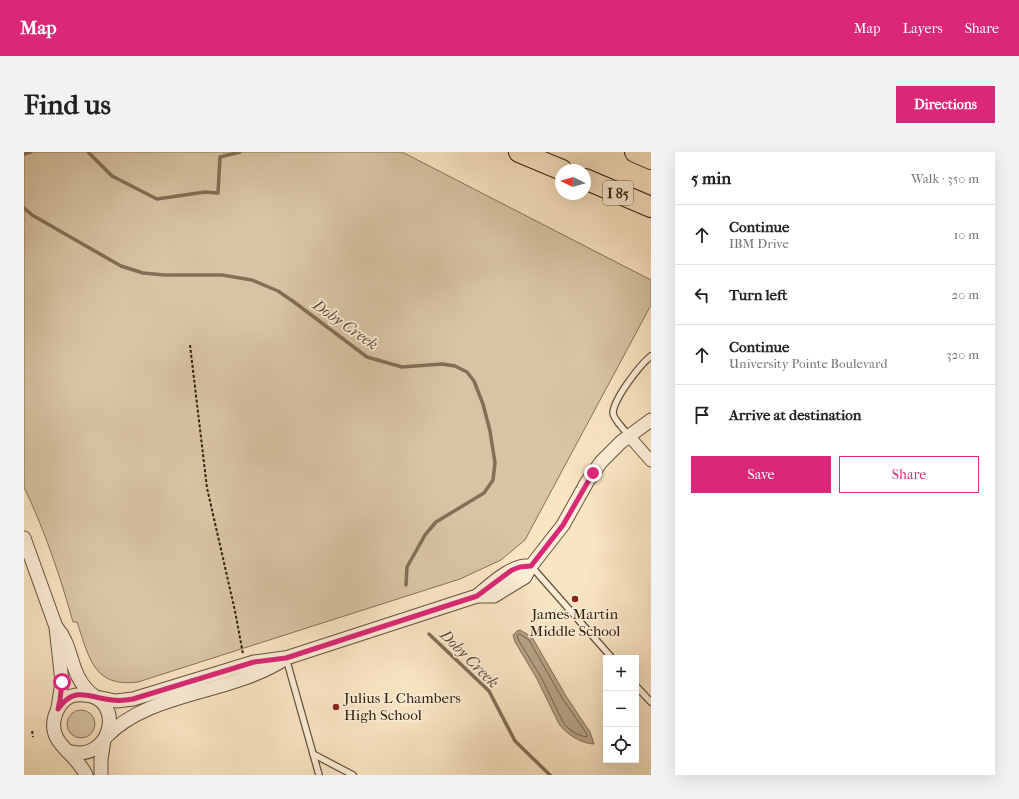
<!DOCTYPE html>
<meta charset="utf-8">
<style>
body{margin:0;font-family:"IM FELL French Canon",serif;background:#f2f2f2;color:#202124}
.controls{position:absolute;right:12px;bottom:12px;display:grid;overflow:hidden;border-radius:0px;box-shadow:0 4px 16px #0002}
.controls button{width:36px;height:36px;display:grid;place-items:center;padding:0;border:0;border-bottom:1px solid #e0e0e0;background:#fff;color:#202124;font:20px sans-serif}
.compass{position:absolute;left:531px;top:12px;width:36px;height:36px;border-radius:50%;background:#fff;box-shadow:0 4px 16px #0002;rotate:276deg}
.stop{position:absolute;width:12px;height:12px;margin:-9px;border:3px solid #db2777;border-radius:50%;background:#fff}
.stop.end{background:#db2777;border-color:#fff;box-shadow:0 1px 4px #0008}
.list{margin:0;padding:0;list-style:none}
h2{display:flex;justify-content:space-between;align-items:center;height:52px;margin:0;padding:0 16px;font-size:17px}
h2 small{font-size:13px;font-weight:400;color:#757577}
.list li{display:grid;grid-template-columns:26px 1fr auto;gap:12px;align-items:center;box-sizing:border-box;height:60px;padding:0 16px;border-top:1px solid #e0e0e0}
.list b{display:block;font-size:15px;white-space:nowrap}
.list p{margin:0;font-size:13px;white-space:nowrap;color:#757577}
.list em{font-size:13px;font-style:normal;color:#757577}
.actions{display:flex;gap:8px;padding:12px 16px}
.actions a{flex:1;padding:9px 0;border:1px solid #db2777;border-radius:0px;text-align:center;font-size:14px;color:#db2777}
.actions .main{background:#db2777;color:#fff}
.icon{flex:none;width:22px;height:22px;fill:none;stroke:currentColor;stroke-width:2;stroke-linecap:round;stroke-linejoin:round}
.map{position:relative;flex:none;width:627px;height:623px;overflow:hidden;border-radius:0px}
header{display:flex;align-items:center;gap:24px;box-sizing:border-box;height:56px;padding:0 20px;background:#db2777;color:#fff}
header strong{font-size:19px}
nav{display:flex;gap:22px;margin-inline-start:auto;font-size:14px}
.intro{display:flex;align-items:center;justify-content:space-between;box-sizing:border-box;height:96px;padding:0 24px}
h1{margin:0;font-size:28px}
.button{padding:10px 18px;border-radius:0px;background:#db2777;color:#fff;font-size:14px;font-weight:700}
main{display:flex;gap:24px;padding:0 24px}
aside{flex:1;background:#fff;border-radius:0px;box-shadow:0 4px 16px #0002}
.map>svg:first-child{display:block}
</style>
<header>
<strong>Map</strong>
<nav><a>Map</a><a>Layers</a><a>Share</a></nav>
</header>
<div class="intro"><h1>Find us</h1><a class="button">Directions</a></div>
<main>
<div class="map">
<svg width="627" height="623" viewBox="0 0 627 623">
<rect width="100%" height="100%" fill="#fae5c3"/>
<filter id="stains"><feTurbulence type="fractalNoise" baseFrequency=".005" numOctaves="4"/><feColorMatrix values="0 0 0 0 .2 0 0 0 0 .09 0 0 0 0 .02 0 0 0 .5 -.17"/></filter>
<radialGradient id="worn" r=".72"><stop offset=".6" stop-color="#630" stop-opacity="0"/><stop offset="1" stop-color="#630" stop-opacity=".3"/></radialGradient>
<g fill="#d8c4a4" stroke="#86725a">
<path d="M0,0H378L627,128V153L501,388L477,408L436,427L114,530C69,536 65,505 53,470H49C36,424 21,379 0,335Z"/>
<circle cx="57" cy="572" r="14"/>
</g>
<path fill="#b7a286" stroke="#836e56" d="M496,478L508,485L542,544L566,580L570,592C558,592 542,582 535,572L513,527L491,490L489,483L493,479Z"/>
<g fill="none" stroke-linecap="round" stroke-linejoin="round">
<path stroke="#76624a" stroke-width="1" d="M496,482L505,488L538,546L563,582V585C554,584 544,578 539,570L517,525L495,489L493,484Z"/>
<g stroke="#836e56" stroke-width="3.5">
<polyline points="64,0 88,24 133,47 181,40 194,41 196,5 216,0"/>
<polyline points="0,2 7,0"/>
<polyline points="0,56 8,63 97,114 119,121 140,123 198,123 228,128 254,139 270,150 343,205 378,215 418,212 431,214 443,220 450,229 459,252 466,279 471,311 469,328 460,341 412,370 401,383 383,415 382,433"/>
<polyline points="405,482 465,539 491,589 526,623"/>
</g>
<defs>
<g id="service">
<path d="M605,284C601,278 589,267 589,261C590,246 616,213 627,204"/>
<polyline points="507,414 588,506"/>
<polyline points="262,506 295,623"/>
<polyline points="612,534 627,550"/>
<polyline points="289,602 329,623"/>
</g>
<polyline id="minor" points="605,284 627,309"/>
<g id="tertiary">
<polyline points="0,386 32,475 38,530 34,556"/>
<path d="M507,414C488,412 467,432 453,444H470L501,425L507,414L539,373L563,330L577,310L597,290L627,268"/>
<path d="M33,476C51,497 44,524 70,544"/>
<polyline points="72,545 92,549 109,547 230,510 260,506"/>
<path d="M82,585C125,539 210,542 262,506L453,444"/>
<path d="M43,599C88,613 102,546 61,543C53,542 46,543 41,548C36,552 33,558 31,564C23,592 51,599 62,623"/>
<polyline points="77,623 77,607 80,588"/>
</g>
<g id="motorway">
<polyline points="495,0 538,18"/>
<polyline points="611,0 627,7"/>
<polyline points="561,27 627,55"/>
</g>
</defs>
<use href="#service" stroke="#66523c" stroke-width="8"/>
<use href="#minor" stroke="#66523c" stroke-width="13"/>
<use href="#tertiary" stroke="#66523c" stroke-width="15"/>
<use href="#motorway" stroke="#34210f" stroke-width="22"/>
<g stroke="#34210f" stroke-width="2" stroke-dasharray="3 2" stroke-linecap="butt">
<polyline points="166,193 183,336 211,459 219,502"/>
<polyline points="8,579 9,585"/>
</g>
<use href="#service" stroke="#fceed8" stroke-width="5.5"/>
<use href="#minor" stroke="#fceed8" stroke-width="11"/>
<use href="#tertiary" stroke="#fceed8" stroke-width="13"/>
<use href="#motorway" stroke="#fae5c3" stroke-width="20"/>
</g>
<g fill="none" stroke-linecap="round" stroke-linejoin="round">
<path stroke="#db2777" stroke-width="5" d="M38,530L36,548L34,557C49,536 60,543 81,547C91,549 99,549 109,547L230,510L262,506L453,444L488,418L496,415L507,414L539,373L569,321"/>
</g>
<g fill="#8f2418" stroke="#fceed8" stroke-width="1.5">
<circle cx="551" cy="447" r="4"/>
<circle cx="312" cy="555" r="4"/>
</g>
<g text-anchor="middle" stroke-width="3.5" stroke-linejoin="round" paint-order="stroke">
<rect fill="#fceed8" stroke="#705e4b" stroke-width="1" x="579" y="29" width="30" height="24" rx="3"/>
<g font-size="14" font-weight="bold" fill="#34210f">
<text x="594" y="46">I 85</text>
</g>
<g font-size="15" fill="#34210f" stroke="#fceed8">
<text x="551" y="467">James Martin<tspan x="551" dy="17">Middle School</tspan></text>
<text x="320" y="551" text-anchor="start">Julius L Chambers<tspan x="320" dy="17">High School</tspan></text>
</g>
<g font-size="16" font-style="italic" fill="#624e39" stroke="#fceed8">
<text transform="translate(322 172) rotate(35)" y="6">Doby Creek</text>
<text transform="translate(446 506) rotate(45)" y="6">Doby Creek</text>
</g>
</g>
<rect width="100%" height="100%" filter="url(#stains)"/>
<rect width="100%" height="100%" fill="url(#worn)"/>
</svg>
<div class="controls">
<button>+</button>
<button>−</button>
<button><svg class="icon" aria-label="locate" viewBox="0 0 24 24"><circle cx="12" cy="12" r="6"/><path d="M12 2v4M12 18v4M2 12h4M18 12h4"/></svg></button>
</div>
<svg class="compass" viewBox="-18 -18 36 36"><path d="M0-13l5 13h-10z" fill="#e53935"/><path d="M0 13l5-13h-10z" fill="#757577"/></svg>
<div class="stop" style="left:38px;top:530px"></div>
<div class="stop end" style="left:569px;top:321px"></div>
</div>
<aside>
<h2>5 min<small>Walk · 350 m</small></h2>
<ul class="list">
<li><svg class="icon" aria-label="ahead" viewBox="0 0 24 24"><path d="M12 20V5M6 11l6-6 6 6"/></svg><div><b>Continue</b><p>IBM Drive</p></div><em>10 m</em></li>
<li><svg class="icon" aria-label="left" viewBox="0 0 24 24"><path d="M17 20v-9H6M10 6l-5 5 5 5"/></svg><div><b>Turn left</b></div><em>20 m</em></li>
<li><svg class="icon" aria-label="ahead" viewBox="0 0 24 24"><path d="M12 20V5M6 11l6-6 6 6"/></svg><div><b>Continue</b><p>University Pointe Boulevard</p></div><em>320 m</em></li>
<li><svg class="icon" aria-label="arrive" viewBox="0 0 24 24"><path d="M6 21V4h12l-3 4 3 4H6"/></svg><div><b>Arrive at destination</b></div></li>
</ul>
<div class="actions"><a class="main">Save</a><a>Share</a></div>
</aside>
</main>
